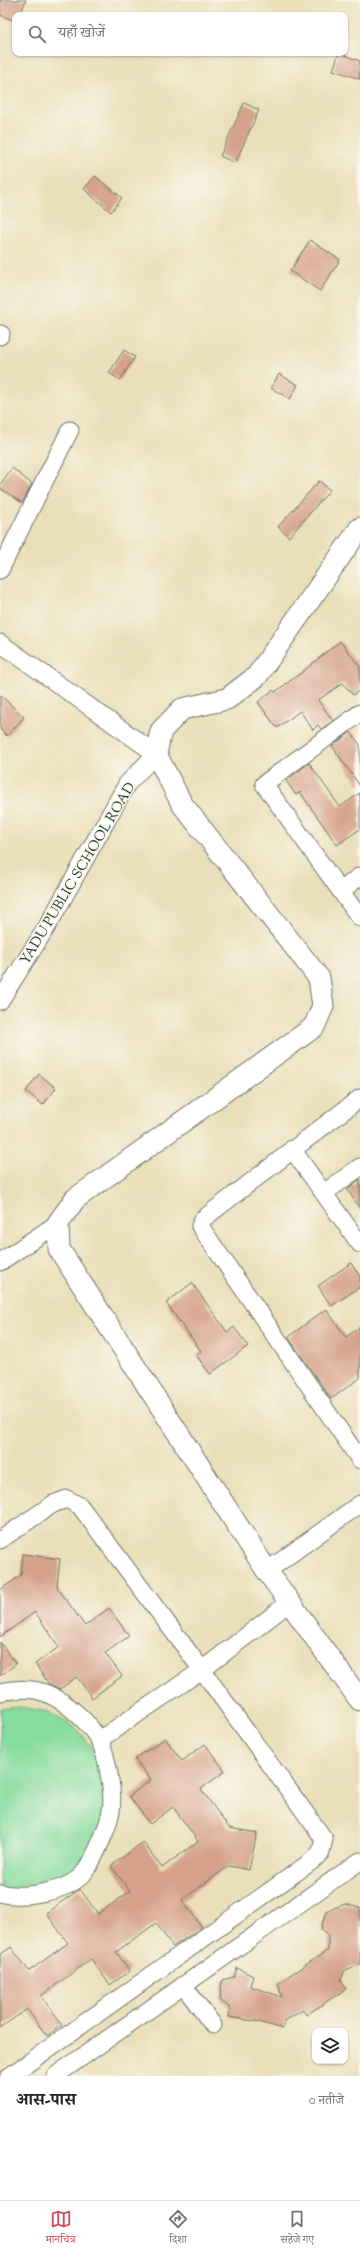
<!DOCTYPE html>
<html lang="hi">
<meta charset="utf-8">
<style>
body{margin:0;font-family:"Sorts Mill Goudy","Noto Serif Devanagari",serif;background:#f2f2f2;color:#222}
.controls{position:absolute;right:12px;bottom:12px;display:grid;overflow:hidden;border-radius:8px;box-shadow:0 1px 3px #0004}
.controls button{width:36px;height:36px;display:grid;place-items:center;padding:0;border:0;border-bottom:1px solid #e0e0e0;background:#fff;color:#222;font:20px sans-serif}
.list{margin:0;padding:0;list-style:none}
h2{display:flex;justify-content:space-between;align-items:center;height:52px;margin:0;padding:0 16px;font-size:17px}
h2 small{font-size:13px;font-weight:400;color:#767676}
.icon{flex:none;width:22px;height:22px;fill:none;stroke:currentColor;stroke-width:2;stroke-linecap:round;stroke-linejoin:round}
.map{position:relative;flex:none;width:360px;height:2076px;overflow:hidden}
.search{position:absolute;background:#fff;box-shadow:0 1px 3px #0004;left:12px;right:12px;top:12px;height:44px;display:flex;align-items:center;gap:10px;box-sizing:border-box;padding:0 14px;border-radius:8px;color:#767676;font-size:15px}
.sheet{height:124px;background:#fff}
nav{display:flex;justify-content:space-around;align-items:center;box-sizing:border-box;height:56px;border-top:1px solid #e0e0e0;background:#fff;font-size:11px;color:#767676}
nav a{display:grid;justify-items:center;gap:2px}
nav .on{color:#d1495b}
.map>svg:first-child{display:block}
</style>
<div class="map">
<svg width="360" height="2076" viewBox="0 0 360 2076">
<rect width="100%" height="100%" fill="#fbf7ec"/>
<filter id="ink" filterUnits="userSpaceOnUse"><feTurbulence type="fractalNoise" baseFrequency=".025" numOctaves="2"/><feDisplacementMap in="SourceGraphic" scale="8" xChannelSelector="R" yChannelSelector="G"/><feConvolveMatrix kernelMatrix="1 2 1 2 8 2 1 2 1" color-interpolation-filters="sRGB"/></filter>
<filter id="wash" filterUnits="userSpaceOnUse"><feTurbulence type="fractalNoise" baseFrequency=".012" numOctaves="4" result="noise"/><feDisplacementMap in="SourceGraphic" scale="16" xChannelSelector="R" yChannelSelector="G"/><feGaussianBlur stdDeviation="0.9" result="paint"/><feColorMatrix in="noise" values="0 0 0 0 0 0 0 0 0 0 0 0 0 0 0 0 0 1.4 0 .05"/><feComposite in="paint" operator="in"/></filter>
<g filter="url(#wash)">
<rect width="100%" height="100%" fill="#eadfba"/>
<polygon fill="#86db9e" stroke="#528c69" points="20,1707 48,1712 74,1727 95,1750 107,1778 109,1809 85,1864 62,1883 0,1894 0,1709"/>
<g id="blocks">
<g fill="#d6a28c">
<polygon points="0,0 26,0 20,15 15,15 15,21 0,15"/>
<polygon points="339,53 360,61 360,79 333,70"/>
<polygon points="244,103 259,110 235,163 220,156"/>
<polygon points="95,176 122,198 111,212 84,189"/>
<polygon points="310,240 340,260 320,291 290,271"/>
<polygon points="124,350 135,357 120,380 109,373"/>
<polygon points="279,374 298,385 290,399 271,388"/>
<polygon points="12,468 32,484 22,503 0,488 0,485"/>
<polygon points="319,481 330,490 289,537 278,527"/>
<polygon points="340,641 360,667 360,690 353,695 343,683 318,700 333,721 321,729 318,725 313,730 300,711 277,728 258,702 273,690 275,692 301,673"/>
<polygon points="0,695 24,717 7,736 0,729"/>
<polygon points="351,732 360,745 360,786 332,746"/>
<polygon points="309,763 340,807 360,793 360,829 337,845 300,792 296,795 286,781"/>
<polygon points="39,1074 56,1088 43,1105 26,1091"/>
<polygon points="360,1179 360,1209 347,1189"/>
<polygon points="351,1263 360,1277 360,1287 331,1306 318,1286"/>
<polygon points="192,1283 227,1332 234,1327 248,1346 210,1374 196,1355 201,1351 166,1303"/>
<polygon points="326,1309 346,1337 360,1327 360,1378 331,1399 288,1337"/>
<polygon points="23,1554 60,1559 57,1587 85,1626 109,1608 129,1636 105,1653 122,1676 92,1698 77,1677 60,1689 49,1684 35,1664 59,1647 35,1612 0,1637 0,1590 21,1575"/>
<polygon points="0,1642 16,1664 0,1676"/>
<polygon points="165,1738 182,1761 205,1744 225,1771 201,1789 229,1828 257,1833 249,1870 229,1866 182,1900 202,1927 173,1947 156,1923 116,1952 130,1971 110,1985 91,1959 41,1996 62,2025 47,2036 27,2009 0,2028 0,1955 11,1947 29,1971 68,1943 46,1913 80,1889 98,1914 130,1891 111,1866 143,1842 162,1868 198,1841 173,1807 150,1824 129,1796 151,1780 135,1759"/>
<polygon points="345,1904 360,1908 360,1965 345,1970 341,1980 346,1989 306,2015 303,2010 286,2020 283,2029 259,2022 229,2017 230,2008 220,2000 222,1980 234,1977 237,1968 253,1976 250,1986 282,1997 278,1983 328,1950 328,1934 321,1929 326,1911"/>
</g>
</g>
</g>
<g filter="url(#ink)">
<use href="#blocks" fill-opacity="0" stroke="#667663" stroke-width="1"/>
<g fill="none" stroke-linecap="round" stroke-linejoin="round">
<defs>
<g id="minor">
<polyline points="0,336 1,334"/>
<polyline points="0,570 70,430"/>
<polyline points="0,643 156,754 127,784 48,925 0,1001"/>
<polyline points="360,713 264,784 360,918"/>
<polyline points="341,891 360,876"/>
<polyline points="360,1098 203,1219 200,1226 360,1460"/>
<polyline points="292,1149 360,1244"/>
<polyline points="324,1193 360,1167"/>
<polyline points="0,1262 58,1223"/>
<polyline points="0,1540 53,1504 67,1499 80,1506 202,1670 324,1839 321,1852 312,1861 10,2076"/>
<polyline points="267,1571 360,1504"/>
<path d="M0,1692C17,1689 34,1687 50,1695C69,1704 88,1722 99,1740C107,1754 114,1794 111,1811C108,1828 94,1860 83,1874C67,1892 22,1899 0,1893"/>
<polyline points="99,1740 202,1670 290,1602"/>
<polyline points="183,1985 213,2025"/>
<polyline points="55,2076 360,1861"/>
</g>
<polyline id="tertiary" points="360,528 257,676 227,699 182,709 161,731 156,754 182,804 319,978 323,1006 314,1027 75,1199 58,1223 59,1249 267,1571 360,1700"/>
</defs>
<use href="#minor" stroke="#667663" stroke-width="19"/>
<use href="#tertiary" stroke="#667663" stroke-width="23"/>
<use href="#minor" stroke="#fff" stroke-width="17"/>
<use href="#tertiary" stroke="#fff" stroke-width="21"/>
</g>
</g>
<g text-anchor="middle" stroke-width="3" stroke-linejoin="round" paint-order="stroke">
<g font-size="14" fill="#1f3d34" stroke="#fbf7ec">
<text transform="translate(77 873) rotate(-59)" y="5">YADU PUBLIC SCHOOL ROAD</text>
</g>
</g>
</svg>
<div class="controls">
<button><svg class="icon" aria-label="layers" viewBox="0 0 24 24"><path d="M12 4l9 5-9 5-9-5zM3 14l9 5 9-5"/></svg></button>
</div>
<div class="search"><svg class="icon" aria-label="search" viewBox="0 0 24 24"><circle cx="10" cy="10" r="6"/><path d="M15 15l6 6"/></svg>यहाँ खोजें</div>
</div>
<section class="sheet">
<h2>आस-पास<small>0 नतीजे</small></h2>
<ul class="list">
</ul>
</section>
<nav>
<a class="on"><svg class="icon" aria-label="map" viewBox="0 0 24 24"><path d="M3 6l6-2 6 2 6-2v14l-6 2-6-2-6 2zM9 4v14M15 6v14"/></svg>मानचित्र</a>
<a><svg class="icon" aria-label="directions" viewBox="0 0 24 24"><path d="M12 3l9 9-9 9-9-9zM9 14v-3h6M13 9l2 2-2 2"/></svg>दिशा</a>
<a><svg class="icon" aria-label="saved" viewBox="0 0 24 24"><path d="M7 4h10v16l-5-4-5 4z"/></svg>सहेजे गए</a>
</nav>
